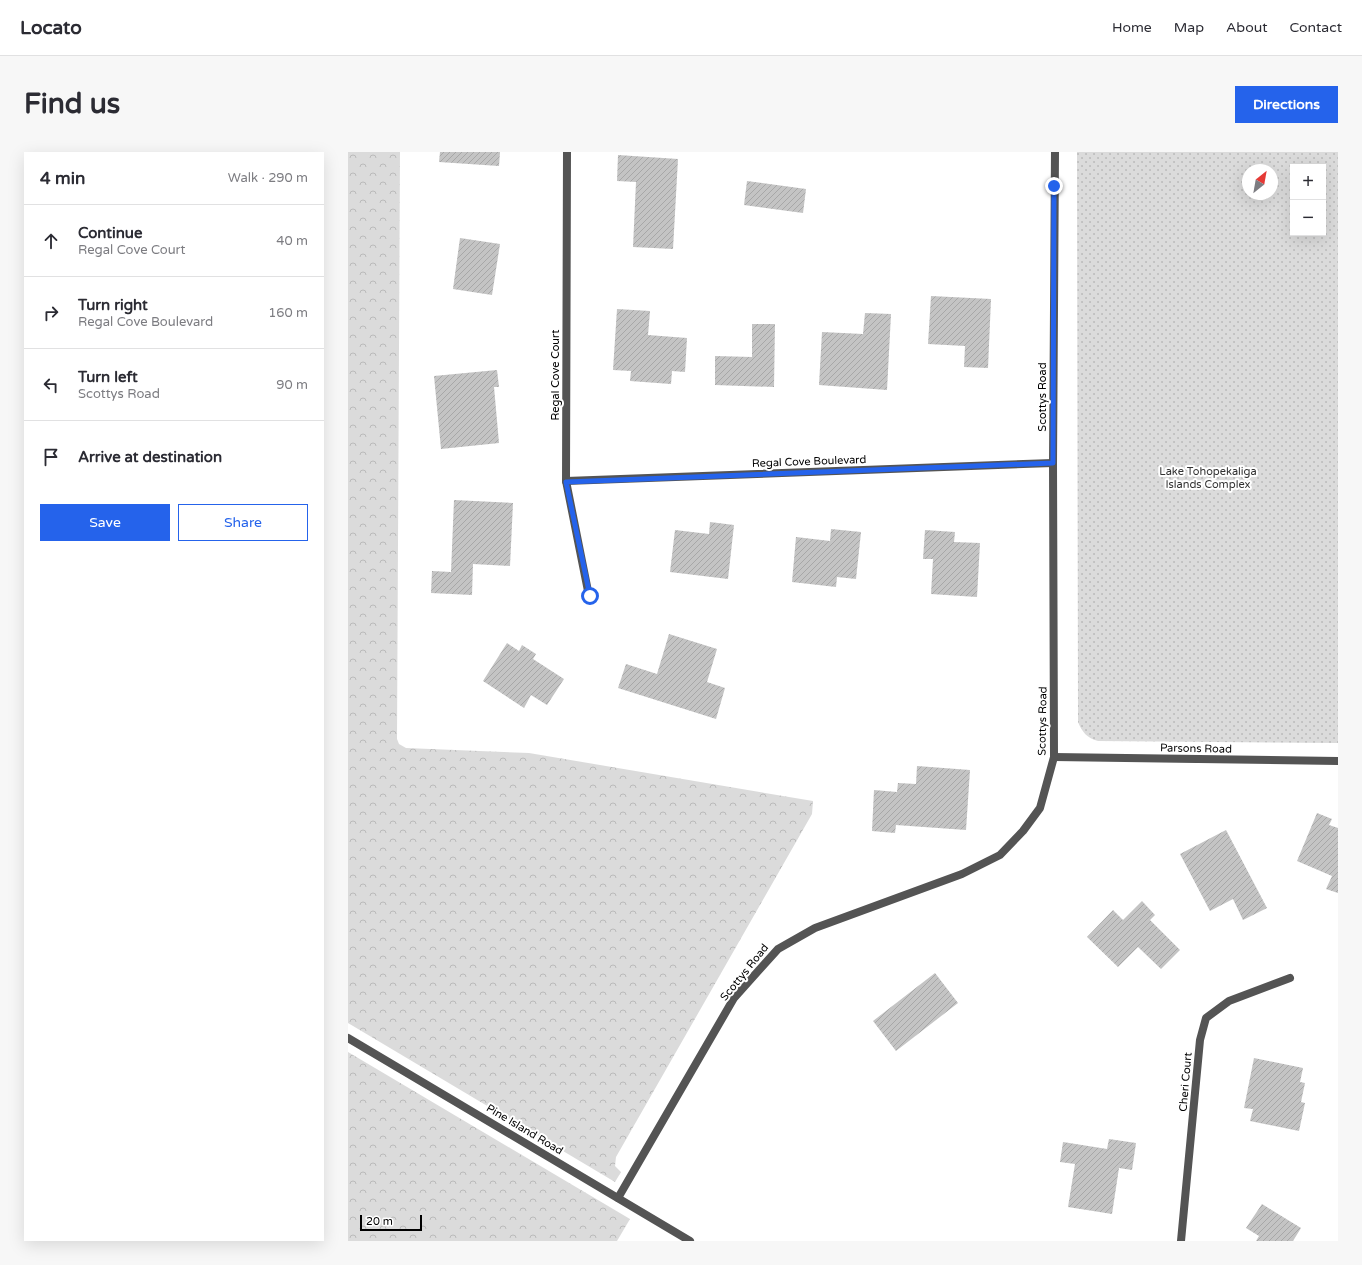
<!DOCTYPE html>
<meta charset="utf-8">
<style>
body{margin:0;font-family:"Varela Round",sans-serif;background:#f7f7f7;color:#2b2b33}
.controls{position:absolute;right:12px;top:12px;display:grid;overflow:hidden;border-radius:0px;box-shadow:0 4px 16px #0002}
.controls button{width:36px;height:36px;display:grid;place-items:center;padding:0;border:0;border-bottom:1px solid #e1e1e2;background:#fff;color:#2b2b33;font:20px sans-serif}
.compass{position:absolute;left:894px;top:12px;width:36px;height:36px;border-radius:50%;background:#fff;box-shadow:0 4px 16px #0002;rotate:31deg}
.scale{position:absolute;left:12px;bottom:10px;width:62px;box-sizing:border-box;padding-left:4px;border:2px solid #000;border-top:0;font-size:11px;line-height:14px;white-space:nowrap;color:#000;-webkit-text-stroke:3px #fff;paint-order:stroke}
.stop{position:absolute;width:12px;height:12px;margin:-9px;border:3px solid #2563eb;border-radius:50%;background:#fff}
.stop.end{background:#2563eb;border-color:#fff;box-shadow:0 1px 4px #0008}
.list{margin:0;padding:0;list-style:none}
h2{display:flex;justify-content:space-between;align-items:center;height:52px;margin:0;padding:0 16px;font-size:17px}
h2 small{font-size:13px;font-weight:400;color:#7c7c81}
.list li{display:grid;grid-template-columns:26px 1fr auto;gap:12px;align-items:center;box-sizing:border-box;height:72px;padding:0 16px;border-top:1px solid #e1e1e2}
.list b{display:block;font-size:15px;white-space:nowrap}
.list p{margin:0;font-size:13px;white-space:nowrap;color:#7c7c81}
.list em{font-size:13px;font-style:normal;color:#7c7c81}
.actions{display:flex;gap:8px;padding:12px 16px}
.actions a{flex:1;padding:9px 0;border:1px solid #2563eb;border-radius:0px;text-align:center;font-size:14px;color:#2563eb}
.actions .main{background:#2563eb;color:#fff}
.icon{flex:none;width:22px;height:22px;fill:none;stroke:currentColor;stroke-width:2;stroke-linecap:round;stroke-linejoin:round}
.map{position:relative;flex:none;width:990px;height:1089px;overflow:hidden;border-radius:0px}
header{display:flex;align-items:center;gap:24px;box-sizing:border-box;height:56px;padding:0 20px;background:#fff;border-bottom:1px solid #e1e1e2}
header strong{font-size:19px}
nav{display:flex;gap:22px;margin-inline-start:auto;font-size:14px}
.intro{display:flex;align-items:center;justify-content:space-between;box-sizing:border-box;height:96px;padding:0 24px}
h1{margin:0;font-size:28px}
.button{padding:10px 18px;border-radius:0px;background:#2563eb;color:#fff;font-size:14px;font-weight:700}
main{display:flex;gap:24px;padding:0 24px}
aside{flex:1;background:#fff;border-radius:0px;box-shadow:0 4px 16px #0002}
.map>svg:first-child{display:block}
</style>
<header>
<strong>Locato</strong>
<nav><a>Home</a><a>Map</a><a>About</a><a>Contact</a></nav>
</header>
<div class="intro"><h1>Find us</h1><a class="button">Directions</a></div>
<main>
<aside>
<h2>4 min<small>Walk · 290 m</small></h2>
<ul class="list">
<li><svg class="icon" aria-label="ahead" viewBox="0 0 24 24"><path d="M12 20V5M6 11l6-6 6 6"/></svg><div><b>Continue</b><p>Regal Cove Court</p></div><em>40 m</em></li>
<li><svg class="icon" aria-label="right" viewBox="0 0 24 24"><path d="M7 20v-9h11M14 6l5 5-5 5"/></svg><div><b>Turn right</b><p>Regal Cove Boulevard</p></div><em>160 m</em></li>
<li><svg class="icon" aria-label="left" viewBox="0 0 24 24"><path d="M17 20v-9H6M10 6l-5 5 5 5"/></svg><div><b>Turn left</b><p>Scottys Road</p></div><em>90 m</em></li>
<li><svg class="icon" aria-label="arrive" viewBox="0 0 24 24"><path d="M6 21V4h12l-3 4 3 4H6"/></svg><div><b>Arrive at destination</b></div></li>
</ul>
<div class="actions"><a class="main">Save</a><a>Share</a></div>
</aside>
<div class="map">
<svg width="990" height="1089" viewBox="0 0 990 1089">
<defs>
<pattern id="forest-crowns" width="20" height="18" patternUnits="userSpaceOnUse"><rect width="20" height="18" fill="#dbdbdb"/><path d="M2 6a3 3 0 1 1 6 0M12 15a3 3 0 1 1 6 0" fill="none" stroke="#bababa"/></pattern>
<pattern id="park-dots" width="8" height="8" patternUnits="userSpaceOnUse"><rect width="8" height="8" fill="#dbdbdb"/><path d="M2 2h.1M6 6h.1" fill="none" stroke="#bababa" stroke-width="1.8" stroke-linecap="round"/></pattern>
<pattern id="building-hatch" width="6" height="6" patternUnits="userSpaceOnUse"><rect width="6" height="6" fill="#c4c4c4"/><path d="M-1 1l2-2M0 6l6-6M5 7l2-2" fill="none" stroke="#a7a7a7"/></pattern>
</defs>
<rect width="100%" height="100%" fill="#fff"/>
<g fill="url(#forest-crowns)">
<polygon points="0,0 52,0 49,587 51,592 58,596 181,601 465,649 464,662 268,1005 267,1014 273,1020 267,1030 0,871"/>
<polygon points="0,900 282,1067 269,1089 0,1089"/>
</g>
<path fill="url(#park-dots)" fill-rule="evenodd" d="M729,0H990V591L750,589C739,586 734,580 730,570ZM945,15H975V81H945ZM900,18H924V42H900Z"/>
<g fill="url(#building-hatch)">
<polygon points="92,0 152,0 151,14 91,10"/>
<polygon points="270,3 330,7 325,97 285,95 288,30 269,29"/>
<polygon points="399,29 458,37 455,61 396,53"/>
<polygon points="112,86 152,92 144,143 105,137"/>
<polygon points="583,144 643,147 640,216 616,215 617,194 580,192"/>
<polygon points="269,157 302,159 300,183 339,186 337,220 324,219 323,232 282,229 283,219 265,218"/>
<polygon points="517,161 543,162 539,238 471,233 474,180 515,182"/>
<polygon points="404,172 427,172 426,235 367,233 367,204 404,205"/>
<polygon points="149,218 151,235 146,235 151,291 93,297 86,224"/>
<polygon points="106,348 165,351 162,414 125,412 124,443 83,441 84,419 103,420"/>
<polygon points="362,370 386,373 380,427 322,420 327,378 361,382"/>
<polygon points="483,377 513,380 508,427 489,425 488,435 444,430 448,385 482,389"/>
<polygon points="577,378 607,380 606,390 632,391 629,445 583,442 585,407 575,407"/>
<polygon points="321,482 369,497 359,530 377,536 368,567 270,536 278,512 309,522"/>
<polygon points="159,491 171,499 174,493 188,502 185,507 216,527 199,553 183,543 176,556 135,529"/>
<polygon points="569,614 622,618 618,678 548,673 547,681 524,679 526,638 549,640 550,631 568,632"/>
<polygon points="969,661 984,667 981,673 990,676 990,741 978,737 984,724 949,709"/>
<polygon points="878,678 919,756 895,768 885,747 862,759 832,702"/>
<polygon points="794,749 807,763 802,768 832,798 813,817 790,795 770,815 739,785 765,758 775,768"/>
<polygon points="587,821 610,851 548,899 525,869"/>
<polygon points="906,906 955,916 952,930 957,931 953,950 957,951 951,979 902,969 905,957 896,956"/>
<polygon points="761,987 788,991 784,1018 771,1016 764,1062 720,1055 727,1012 712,1010 715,990 759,997"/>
<polygon points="914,1052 953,1076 945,1089 908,1089 911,1084 898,1076"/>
</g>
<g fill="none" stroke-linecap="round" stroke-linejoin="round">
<g stroke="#545454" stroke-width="8">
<polyline points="219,0 218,329 241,444"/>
<polyline points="218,329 705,311"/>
<polyline points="706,605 990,609"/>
<polyline points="0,886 342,1089"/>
<polyline points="270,1046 386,846 430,797 467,776 614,722 652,703 675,679 692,656 706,605 705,311 707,0"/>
<polyline points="833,1089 852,888 858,866 881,849 942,826"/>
</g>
</g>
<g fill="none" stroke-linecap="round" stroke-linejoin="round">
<polyline stroke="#2563eb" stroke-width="5" points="242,444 218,330 705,311 706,34"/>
</g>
<g text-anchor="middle" stroke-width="4" stroke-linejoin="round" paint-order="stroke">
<g font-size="11" fill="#000" stroke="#fff">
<text transform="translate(207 223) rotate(-90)" y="4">Regal Cove Court</text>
<text transform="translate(694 245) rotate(-90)" y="4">Scottys Road</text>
<text transform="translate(461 309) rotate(-2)" y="4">Regal Cove Boulevard</text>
<text transform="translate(694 569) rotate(-89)" y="4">Scottys Road</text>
<text transform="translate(848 596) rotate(1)" y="4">Parsons Road</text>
<text transform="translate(396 820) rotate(-51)" y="4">Scottys Road</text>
<text transform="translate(837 930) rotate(-85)" y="4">Cheri Court</text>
<text transform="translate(177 977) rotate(31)" y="4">Pine Island Road</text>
</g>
<g font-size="11" fill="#323232" stroke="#fff">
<text x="860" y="323">Lake Tohopekaliga<tspan x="860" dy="13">Islands Complex</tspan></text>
</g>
</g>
</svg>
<div class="controls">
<button>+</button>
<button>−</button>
</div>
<svg class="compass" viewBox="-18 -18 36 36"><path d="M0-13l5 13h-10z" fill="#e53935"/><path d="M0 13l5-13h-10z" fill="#7c7c81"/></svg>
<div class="scale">20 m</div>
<div class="stop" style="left:242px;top:444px"></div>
<div class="stop end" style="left:706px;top:34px"></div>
</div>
</main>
